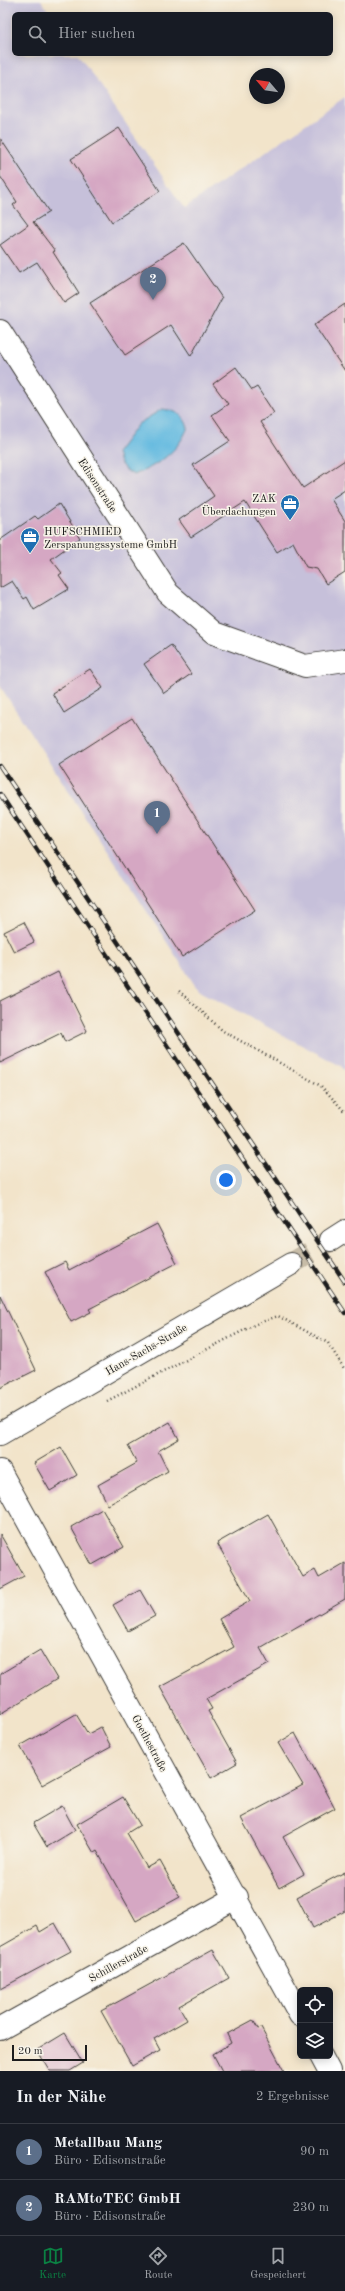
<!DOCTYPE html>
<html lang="de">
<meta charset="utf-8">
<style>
body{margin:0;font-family:"Old Standard TT",serif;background:#20242c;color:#f1f3f6}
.controls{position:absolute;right:12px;bottom:12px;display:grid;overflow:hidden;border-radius:6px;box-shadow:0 2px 10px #0003}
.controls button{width:36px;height:36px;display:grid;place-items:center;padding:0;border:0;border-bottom:1px solid #363941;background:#171b24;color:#f1f3f6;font:20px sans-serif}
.compass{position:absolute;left:249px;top:68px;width:36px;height:36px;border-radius:50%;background:#171b24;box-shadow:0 2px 10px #0003;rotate:299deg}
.scale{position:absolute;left:12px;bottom:10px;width:75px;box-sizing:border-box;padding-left:4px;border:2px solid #1c1c1c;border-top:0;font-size:11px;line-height:14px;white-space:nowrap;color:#1c1c1c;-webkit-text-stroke:3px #f7f3e8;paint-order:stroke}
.you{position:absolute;left:226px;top:1180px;width:14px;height:14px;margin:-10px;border:3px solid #fff;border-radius:50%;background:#1a73e8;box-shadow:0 0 0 6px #1a73e833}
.badge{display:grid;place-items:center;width:26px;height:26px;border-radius:50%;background:#0b8043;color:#fff;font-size:13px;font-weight:700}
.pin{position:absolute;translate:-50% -33px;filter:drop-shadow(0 1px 2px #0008)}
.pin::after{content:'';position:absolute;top:21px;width:14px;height:12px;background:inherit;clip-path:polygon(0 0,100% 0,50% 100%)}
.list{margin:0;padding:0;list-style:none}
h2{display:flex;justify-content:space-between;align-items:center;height:52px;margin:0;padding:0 16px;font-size:17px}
h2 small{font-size:13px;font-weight:400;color:#9ea1a6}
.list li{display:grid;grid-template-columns:26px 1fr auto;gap:12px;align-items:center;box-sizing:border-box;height:56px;padding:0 16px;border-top:1px solid #363941}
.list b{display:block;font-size:15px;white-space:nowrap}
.list p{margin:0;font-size:13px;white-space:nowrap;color:#9ea1a6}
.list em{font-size:13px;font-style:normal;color:#9ea1a6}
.icon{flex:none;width:22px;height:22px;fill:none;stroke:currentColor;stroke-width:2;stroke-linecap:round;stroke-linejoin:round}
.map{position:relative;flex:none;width:345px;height:2071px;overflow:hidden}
.search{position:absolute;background:#171b24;box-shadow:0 2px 10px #0003;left:12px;right:12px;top:12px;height:44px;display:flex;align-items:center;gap:10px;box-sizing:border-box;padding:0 14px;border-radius:6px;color:#9ea1a6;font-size:15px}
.sheet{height:164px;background:#171b24}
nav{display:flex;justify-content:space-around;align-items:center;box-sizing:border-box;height:56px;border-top:1px solid #363941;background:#171b24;font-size:11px;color:#9ea1a6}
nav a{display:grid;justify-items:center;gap:2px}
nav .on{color:#0b8043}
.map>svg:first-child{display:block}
</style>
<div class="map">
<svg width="345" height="2071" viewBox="0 0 345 2071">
<rect width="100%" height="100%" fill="#f7f3e8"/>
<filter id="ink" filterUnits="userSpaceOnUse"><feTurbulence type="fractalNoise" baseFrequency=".025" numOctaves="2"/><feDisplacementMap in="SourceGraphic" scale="8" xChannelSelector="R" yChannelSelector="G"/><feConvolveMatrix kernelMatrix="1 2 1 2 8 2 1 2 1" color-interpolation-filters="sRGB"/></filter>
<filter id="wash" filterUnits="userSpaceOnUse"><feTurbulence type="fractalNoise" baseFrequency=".012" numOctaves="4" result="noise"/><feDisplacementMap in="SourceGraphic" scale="16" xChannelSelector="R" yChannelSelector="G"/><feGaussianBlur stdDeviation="0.9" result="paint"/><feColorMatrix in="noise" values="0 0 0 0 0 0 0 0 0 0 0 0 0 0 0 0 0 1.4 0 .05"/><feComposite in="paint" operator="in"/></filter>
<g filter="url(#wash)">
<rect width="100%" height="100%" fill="#f2e4ca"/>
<polygon fill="#c6c0da" points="0,0 41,0 50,14 14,14 14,54 78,54 184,208 345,97 345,1071 341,1066 198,990 0,686"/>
<path fill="#63bae0" stroke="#406b7e" d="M162,409C176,411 182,413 188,427C178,452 158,465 134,475C123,469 119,464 117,452L138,424Z"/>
<g id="blocks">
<g fill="#d5a7c3">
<polygon points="119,128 160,191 112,222 71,159"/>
<polygon points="0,138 49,212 33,222 55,251 53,252 79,293 64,303 37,262 19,273 0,245 28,225 13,205 17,202 0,176"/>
<polygon points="184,243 222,298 191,356 171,325 125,355 90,303"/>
<polygon points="345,304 345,371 314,325"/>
<polygon points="236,367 252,390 257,387 274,413 260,422 303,488 345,460 345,490 331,499 345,521 345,572 326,584 317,569 306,567 293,542 277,552 245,502 191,537 179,520 214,496 193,465 230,441 212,415 228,404 213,384"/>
<polygon points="59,504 80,538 51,559 62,573 59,575 69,589 34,610 27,597 24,599 12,581 0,588 0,540 35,516 38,519"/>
<polygon points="171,645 191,674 164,693 144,664"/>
<polygon points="90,669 103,688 64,713 52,693"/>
<polygon points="132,718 255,910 182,957 59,765"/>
<polygon points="24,922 34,942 14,952 4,932"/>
<polygon points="58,972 87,1031 65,1042 61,1033 0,1063 0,1001"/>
<polygon points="157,1224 177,1263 89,1309 91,1312 71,1322 45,1272 65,1262 69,1270"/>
<polygon points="0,1295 36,1370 0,1388"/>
<polygon points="170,1422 179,1439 158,1451 168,1471 108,1505 98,1485 137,1463 128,1446"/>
<polygon points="61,1447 77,1475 50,1491 34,1463"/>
<polygon points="102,1509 124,1547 92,1565 71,1527"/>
<polygon points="268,1514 303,1577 315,1570 319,1578 345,1563 345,1599 260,1648 269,1664 206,1699 212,1709 208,1711 237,1763 211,1778 160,1687 234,1647 219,1619 250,1601 217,1543"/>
<polygon points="0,1534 24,1576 0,1589"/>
<polygon points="140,1590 155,1616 128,1631 113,1605"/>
<polygon points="40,1650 57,1679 0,1714 0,1674"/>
<polygon points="76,1714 88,1734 101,1727 111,1747 42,1785 20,1746"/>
<polygon points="295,1733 335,1808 283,1837 304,1874 279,1888 241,1818 303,1785 278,1743"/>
<polygon points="123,1797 140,1825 127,1833 147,1868 160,1861 180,1897 136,1921 97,1851 94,1853 77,1824"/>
<polygon points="62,1806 75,1830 47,1847 33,1823"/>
<polygon points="345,1872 345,1911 313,1928 297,1897"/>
<polygon points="55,1923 71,1951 0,1989 0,1947 37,1926 40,1932"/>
<polygon points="213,1950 229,1978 179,2006 187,2020 154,2039 160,2050 132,2066 101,2011"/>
<polygon points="253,2020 258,2029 261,2028 284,2071 222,2071 213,2054 231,2043 227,2034"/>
<polygon points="65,2033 83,2063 70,2071 50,2071 37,2050"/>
</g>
</g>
</g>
<g filter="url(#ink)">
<use href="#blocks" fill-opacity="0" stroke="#3c3a36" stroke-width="1"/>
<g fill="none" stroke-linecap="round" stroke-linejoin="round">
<polyline stroke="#c7bca7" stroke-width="22" stroke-dasharray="22 11" stroke-linecap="butt" points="291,1264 331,1240"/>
<defs>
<g id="minor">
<polyline points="0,331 168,593 214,633 305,666 345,660"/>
<polyline points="331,1240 345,1231"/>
<polyline points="0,1434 291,1264"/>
<polyline points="0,1471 300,2015"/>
<polyline points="0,2029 237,1897"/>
<polyline points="321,2056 329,2071"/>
</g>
</defs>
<use href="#minor" stroke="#3c3a36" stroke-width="24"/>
<g stroke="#3c3a36" stroke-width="2.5" stroke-dasharray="1 3" stroke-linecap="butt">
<polyline points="179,991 223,1031 321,1086 345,1112"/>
<polyline points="107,1401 256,1324 278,1316 328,1343 345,1370"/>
</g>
<use href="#minor" stroke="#fff" stroke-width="22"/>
<defs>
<g id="rail">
<polyline points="0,766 345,1282"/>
<polyline points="0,794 345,1313"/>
</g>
</defs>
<use href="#rail" stroke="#1c1c1c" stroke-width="4.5"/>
<use href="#rail" stroke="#f7f3e8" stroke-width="3" stroke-dasharray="9" stroke-linecap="butt"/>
</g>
</g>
<defs>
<symbol id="office-pin" viewBox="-11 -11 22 30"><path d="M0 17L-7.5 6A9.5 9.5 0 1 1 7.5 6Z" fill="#1f6fb2" stroke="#f7f3e8"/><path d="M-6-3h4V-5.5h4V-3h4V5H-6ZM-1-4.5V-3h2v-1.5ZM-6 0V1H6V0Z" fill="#fff"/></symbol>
</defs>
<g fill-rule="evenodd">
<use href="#office-pin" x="279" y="493" width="22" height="30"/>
<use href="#office-pin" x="19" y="526" width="22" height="30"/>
</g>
<g text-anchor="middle" stroke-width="3" stroke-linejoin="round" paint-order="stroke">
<g font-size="11" fill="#1c1c1c" stroke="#f7f3e8">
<text transform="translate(98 485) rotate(57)" y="4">Edisonstraße</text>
<text transform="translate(146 1349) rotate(-30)" y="4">Hans-Sachs-Straße</text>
<text transform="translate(150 1743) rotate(62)" y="4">Goethestraße</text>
<text transform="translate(118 1963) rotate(-29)" y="4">Schillerstraße</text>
</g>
<g font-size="11" fill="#1c1c1c" stroke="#f7f3e8" text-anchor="end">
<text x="276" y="502">ZAK<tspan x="276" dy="13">Überdachungen</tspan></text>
<text x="44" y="535" text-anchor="start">HUFSCHMIED<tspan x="44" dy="13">Zerspanungssysteme GmbH</tspan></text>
</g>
</g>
</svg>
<div class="controls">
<button><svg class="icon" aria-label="locate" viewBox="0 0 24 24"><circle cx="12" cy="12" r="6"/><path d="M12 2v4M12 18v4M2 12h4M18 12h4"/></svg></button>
<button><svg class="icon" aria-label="layers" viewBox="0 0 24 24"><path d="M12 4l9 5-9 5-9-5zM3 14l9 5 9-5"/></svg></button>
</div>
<svg class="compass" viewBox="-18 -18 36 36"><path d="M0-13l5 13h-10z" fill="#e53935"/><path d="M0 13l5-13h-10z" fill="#9ea1a6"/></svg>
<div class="scale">20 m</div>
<div class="you"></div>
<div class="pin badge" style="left:157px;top:834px;background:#5c6f8a">1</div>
<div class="pin badge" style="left:153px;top:300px;background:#5c6f8a">2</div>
<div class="search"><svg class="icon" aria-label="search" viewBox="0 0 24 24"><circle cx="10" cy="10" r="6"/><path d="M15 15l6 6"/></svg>Hier suchen</div>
</div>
<section class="sheet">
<h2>In der Nähe<small>2 Ergebnisse</small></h2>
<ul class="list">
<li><span class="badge" style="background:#5c6f8a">1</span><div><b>Metallbau Mang</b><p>Büro · Edisonstraße</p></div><em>90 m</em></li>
<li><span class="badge" style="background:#5c6f8a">2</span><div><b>RAMtoTEC GmbH</b><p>Büro · Edisonstraße</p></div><em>230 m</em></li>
</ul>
</section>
<nav>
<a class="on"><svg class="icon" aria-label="map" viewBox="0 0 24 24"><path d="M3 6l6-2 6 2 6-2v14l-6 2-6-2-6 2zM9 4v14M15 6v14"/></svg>Karte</a>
<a><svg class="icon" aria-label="directions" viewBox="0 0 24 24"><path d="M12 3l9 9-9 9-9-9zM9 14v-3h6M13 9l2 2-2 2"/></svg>Route</a>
<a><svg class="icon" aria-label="saved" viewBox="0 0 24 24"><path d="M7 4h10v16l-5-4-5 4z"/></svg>Gespeichert</a>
</nav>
